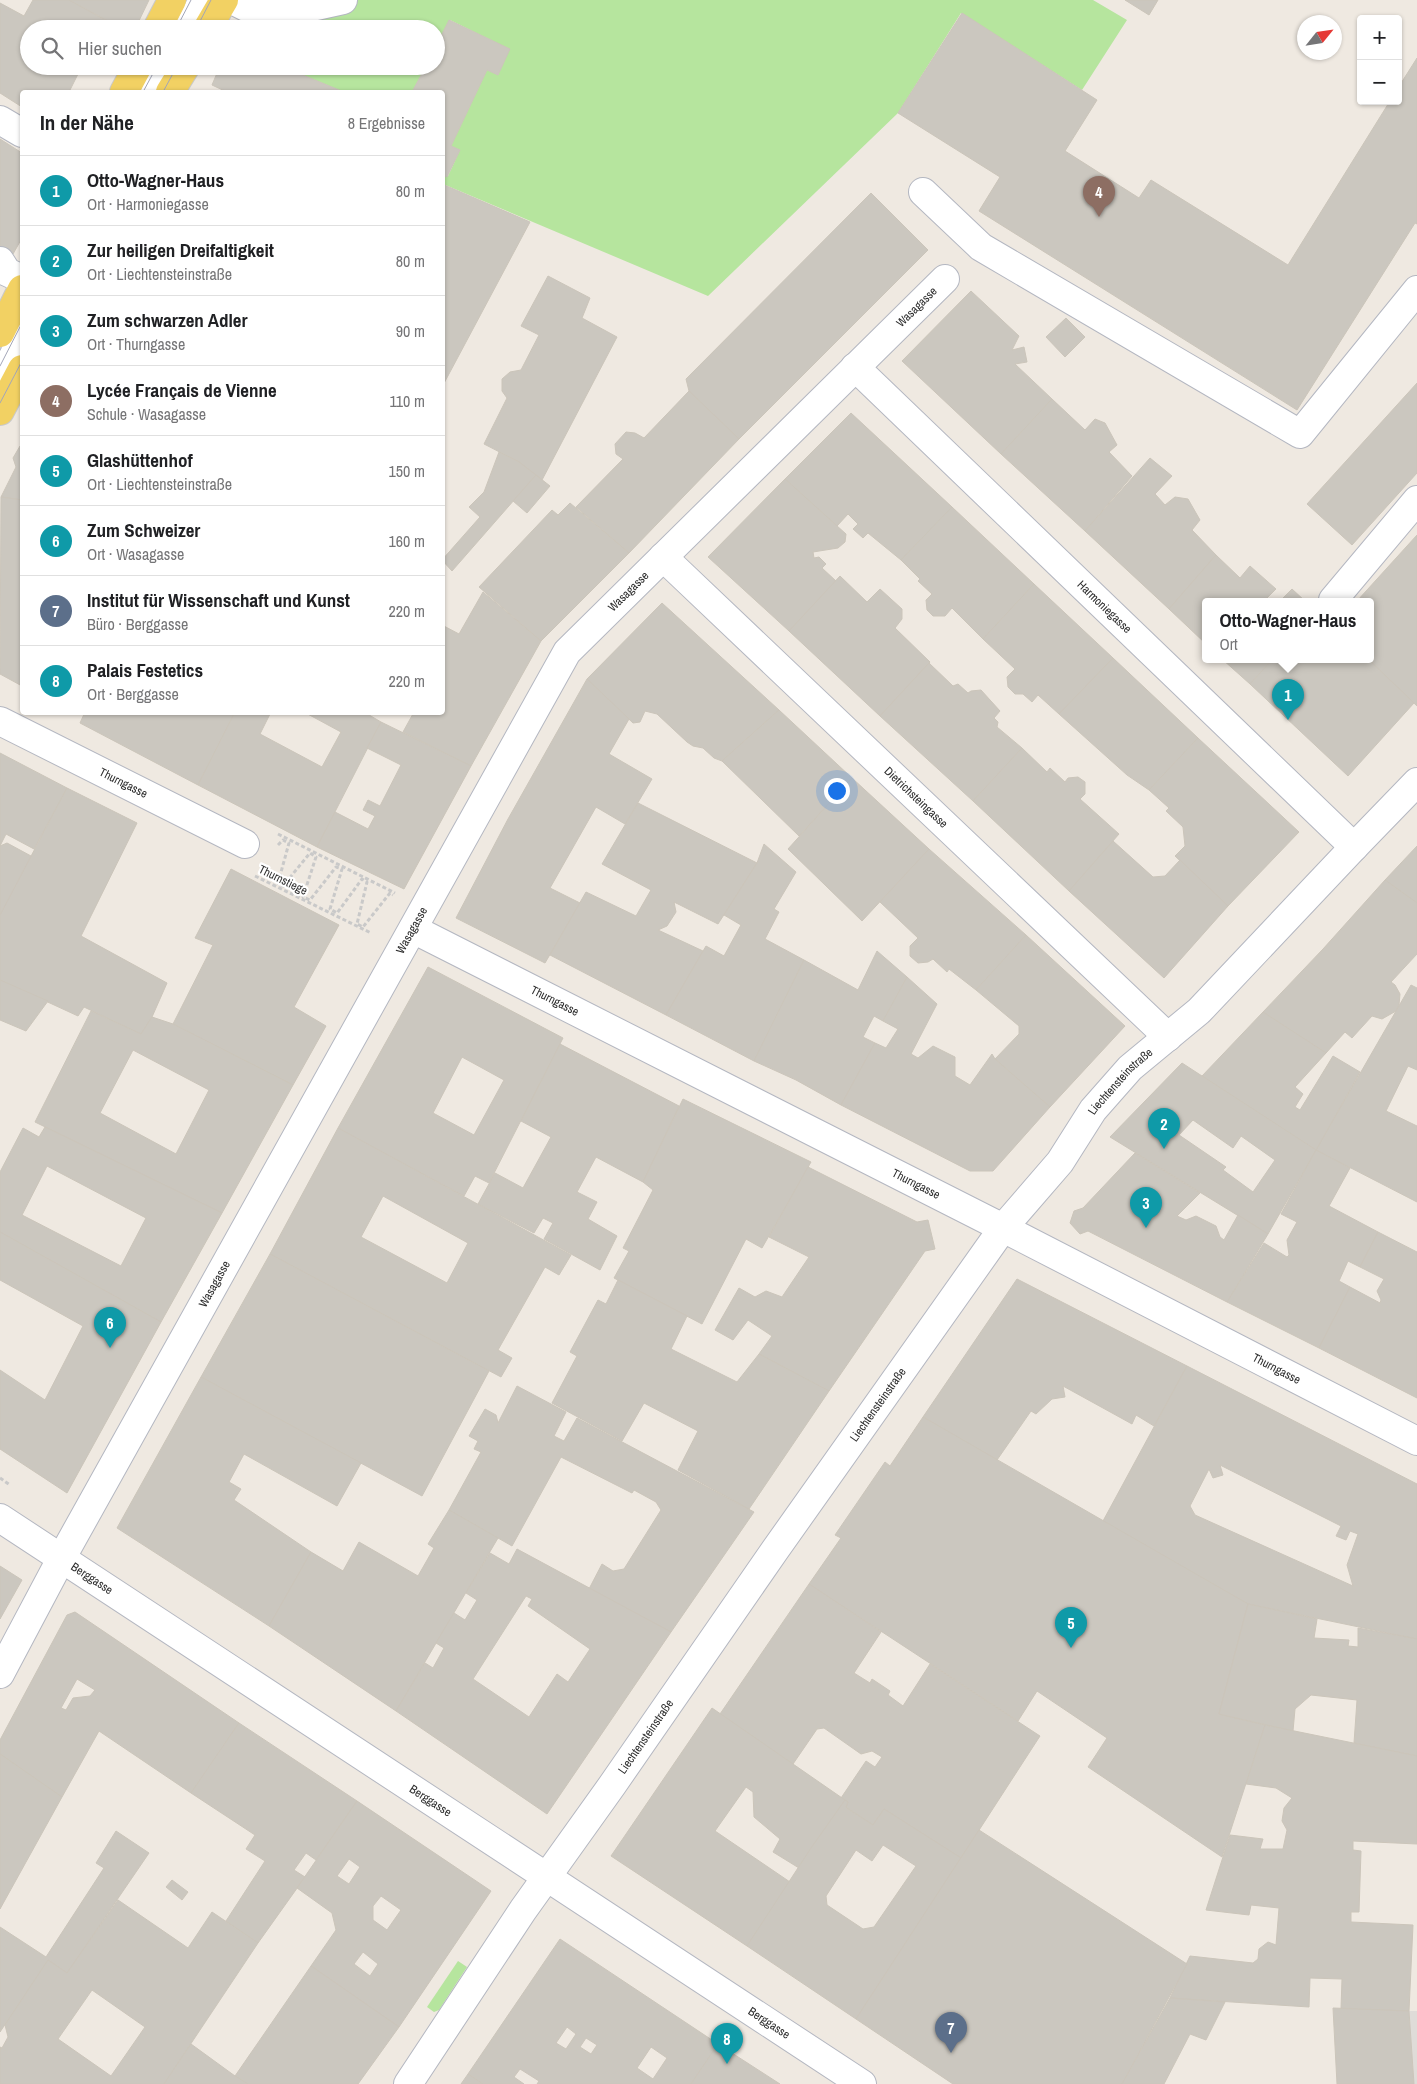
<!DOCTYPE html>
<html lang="de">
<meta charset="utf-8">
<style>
body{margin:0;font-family:"Archivo Narrow",sans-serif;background:#f6f6f6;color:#202124}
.controls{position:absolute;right:15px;top:15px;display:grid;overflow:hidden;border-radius:5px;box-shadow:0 1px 4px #0004}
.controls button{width:45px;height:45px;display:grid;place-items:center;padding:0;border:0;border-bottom:1px solid #e0e0e0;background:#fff;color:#202124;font:25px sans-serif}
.compass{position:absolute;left:1297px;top:15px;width:45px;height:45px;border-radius:50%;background:#fff;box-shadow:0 1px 4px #0004;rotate:60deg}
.you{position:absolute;left:836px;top:790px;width:18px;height:18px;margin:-12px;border:4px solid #fff;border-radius:50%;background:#1a73e8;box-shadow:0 0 0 8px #1a73e833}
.badge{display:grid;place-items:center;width:32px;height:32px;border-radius:50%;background:#4264fb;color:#fff;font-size:16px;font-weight:700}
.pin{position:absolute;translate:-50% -41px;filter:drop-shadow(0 1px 2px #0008)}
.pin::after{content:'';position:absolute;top:26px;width:18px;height:15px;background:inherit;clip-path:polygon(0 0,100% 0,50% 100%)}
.popup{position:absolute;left:1202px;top:598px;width:172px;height:65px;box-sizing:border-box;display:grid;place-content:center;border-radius:5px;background:#fff;filter:drop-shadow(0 1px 4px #0005);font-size:16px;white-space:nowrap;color:#757577}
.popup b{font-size:19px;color:#202124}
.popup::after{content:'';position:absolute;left:50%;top:100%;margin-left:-10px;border:10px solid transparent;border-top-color:#fff}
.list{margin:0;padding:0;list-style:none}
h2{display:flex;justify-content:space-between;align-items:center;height:65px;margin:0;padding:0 20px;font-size:21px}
h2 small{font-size:16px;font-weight:400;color:#757577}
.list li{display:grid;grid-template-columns:32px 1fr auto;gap:15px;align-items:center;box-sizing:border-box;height:70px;padding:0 20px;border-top:1px solid #e0e0e0}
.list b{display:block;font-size:19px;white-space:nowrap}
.list p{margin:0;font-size:16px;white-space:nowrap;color:#757577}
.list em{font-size:16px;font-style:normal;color:#757577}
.icon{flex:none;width:28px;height:28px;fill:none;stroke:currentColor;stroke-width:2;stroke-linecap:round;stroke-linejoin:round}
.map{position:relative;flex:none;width:1417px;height:2084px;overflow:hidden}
.search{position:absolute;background:#fff;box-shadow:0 1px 4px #0004;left:20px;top:20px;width:425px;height:55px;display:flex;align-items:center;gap:12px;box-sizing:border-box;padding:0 18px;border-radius:28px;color:#757577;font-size:19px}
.panel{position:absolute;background:#fff;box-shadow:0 1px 4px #0004;left:20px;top:90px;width:425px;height:625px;border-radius:5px}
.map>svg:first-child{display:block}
</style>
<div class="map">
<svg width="1417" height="2084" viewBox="0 0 1417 2084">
<rect width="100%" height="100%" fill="#efe9e1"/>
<g fill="#b6e59e">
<polygon points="252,0 1093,0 1127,20 1082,90 961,13 898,113 708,296 443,184 443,175 448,176 460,150 451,146 487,70 498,75 509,49 450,20 436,46 436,29 238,29"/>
<polygon points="281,66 426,66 412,92 344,92"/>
<polygon points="458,1961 467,1967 439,2010 434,2012 427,2007"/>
</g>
<polygon fill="#dfdcd8" points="1409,2011 1417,2011 1417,2084 1414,2084"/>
<g fill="#cbc7bf" stroke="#cbc5ba" fill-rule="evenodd">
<polygon points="33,0 69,0 105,20 101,29 29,29 29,66 82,66 69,92 22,92 22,107 0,93 0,3 24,16"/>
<polygon points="69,0 149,0 135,29 123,29"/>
<polygon points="1125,0 1158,0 1149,15"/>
<polygon points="962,13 1097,100 1065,151 1139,198 1151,180 1288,265 1390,101 1398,101 1398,88 1417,58 1417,224 1415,223 1297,410 979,211 1000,177 898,113"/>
<polygon points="449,20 510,49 498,75 487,70 451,146 460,150 447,177 442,175 442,92 412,92 426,66 436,66 436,46"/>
<polygon points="220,66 281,66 344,92 227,92 212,85"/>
<polygon points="0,139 22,153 22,238 13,254 0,246"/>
<polygon points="442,184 530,222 442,387"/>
<polygon points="871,193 928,250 739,439 689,391 686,379"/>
<polygon points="548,276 590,298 582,318 617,337 542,480 519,462 484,444 507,398 502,391 502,379 510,372 521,370 539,335 521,326"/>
<polygon points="971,291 1019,336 1012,350 1024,347 1027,362 1015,364 1052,399 1001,454 902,361"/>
<polygon points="1066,318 1085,337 1065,357 1046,337"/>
<polygon points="1417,383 1417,473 1352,545 1307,504"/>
<polygon points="689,391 739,439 629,553 576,507 623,459 616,454 615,444 626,432 635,433 644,438"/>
<polygon points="1052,399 1085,430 1095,419 1105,423 1117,445 1109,452 1132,476 1085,531 1001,454"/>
<polygon points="851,413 952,507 901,560 868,533 863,538 853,529 858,524 848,514 837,526 785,479"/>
<polygon points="22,445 22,500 1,497 16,467 13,458 20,446"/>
<polygon points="499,452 519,462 536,475 452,571 442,560 480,517 469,507 484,492"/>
<polygon points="1150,458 1172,476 1155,494 1165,505 1175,497 1188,499 1200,520 1192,530 1216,555 1169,609 1085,531"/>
<polygon points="536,475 550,486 527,513 513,501"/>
<polygon points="785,479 846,534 845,542 838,548 813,552 814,558 819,557 826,564 822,568 836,581 789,631 708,557"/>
<polygon points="1,497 22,500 22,686 0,674"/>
<polygon points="570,503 629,553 541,641 479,587 552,510 558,515"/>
<polygon points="952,507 1034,584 983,639 952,608 945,616 933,616 927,610 926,600 932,594 918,581 920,579 901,560"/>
<polygon points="1417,535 1417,706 1368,659 1370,659 1370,601 1357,601"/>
<polygon points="1216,555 1240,578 1250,566 1276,589 1264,601 1206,601 1206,644 1169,609"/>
<polygon points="840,576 867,602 880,589 902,609 902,619 895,628 930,662 880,716 789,631"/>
<polygon points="1034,584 1113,658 1059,714 1038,695 1032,702 1023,694 1015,694 1008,687 1007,677 1015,669 983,639"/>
<polygon points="1292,589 1305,601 1280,601"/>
<polygon points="483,592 541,641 471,766 403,732 414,712 442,712 442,625 459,634"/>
<polygon points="662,603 779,710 722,761 714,758 703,748 693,746 687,742 657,714 645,711 640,722 633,723 587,679"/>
<polygon points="1113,658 1198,738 1149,790 1127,775 1059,714"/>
<polygon points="1222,659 1273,659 1250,684"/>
<polygon points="1273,659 1368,659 1414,703 1348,776 1250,684"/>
<polygon points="929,663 953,686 958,684 968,693 971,691 981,690 1000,711 994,718 998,722 997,727 1022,748 973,801 880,716"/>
<polygon points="587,679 629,719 609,754 652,779 625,824 596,807 550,888 580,903 545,963 456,918 508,819"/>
<polygon points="779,710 852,778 799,836 722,761"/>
<polygon points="85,712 235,712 198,785 80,723"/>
<polygon points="235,712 271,712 260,734 322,767 341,732 304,712 364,712 381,722 317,847 198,785"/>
<polygon points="381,722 471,766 404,889 317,847 335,812 368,829 375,816 363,810 368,800 380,806 401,765 367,748"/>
<polygon points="1198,738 1299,832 1228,906 1175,856 1185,846 1183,827 1166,811 1169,808 1149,790"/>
<polygon points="1022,748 1047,772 1050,768 1065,782 1068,778 1078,777 1085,782 1085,794 1080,799 1119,834 1069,891 973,801"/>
<polygon points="0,753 67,788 34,849 6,834 0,846"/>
<polygon points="852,778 929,849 862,921 788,849"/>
<polygon points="67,788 137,823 81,936 167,983 152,1017 141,1034 84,1007 78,1016 0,980 0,915"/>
<polygon points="638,803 757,863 718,924 674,902 676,912 667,926 658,930 703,951 666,1015 550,955 586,892 636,916 651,890 602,864"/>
<polygon points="1113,841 1153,877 1165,876 1180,860 1228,906 1164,978 1069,891"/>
<polygon points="7,843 31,856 0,915 0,846"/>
<polygon points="764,844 796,872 774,909 779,912 765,939 804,960 754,1061 666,1015 706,946 724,956 741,925 724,915 757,863"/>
<polygon points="1417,846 1417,903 1385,880"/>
<polygon points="929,849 1026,935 976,990 949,969 947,972 933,959 928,962 918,963 910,956 910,946 918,938 880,902"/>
<polygon points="231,869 339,925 294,1007 326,1026 293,1085 173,1024 213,945 195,938"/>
<polygon points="1385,880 1417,903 1417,954 1391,982 1395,985 1400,994 1399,1005 1396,1011 1382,1019 1372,1016 1352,1038 1345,1032 1326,1053 1263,1012 1323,949"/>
<polygon points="1026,935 1125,1026 1050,1107 995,1059 1019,1034 1019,1026 976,990"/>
<polygon points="877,951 907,977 883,1021 874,1016 863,1037 875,1043 841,1105 796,1080 754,1061 804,960 858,990"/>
<path d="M428,967L563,1038L489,1183L475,1176L464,1196L338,1128ZM462,1057L504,1080L474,1135L433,1113Z"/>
<polygon points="907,977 937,1004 911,1054 918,1058 933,1046 955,1057 955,1076 970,1085 992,1054 995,1059 1050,1107 993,1171 970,1171 841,1105 875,1043 886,1048 898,1029 883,1021"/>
<polygon points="0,980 48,1001 26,1031 0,1020"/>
<polygon points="1411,985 1417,988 1417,1070 1408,1066 1386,1111 1417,1126 1417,1202 1316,1150"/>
<path d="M91,1011L141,1034L152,1017L173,1024L293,1085L222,1213L35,1122ZM133,1050L209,1090L176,1154L100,1113Z"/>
<polygon points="1263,1012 1326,1053 1295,1087 1303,1094 1295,1107 1300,1110 1333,1056 1360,1072 1316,1150 1202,1076"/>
<polygon points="560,1044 679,1106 643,1182 596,1157 577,1192 597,1202 588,1219 617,1236 600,1270 544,1239 553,1223 543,1218 534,1233 478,1204 495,1173 523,1188 551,1137 521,1121"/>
<path d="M1182,1063L1316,1150L1268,1234L1110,1137ZM1193,1120L1233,1148L1241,1136L1275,1160L1253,1192L1223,1170L1226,1167L1179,1135Z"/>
<polygon points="683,1099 811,1162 762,1248 746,1239 702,1324 614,1278 629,1251 623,1248 653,1190 643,1182"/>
<path d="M45,1127L222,1213L161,1322L0,1232V1172L23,1128L39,1137ZM47,1166L146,1218L121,1266L22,1215Z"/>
<path d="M338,1128L571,1255L559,1275L545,1267L498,1350L512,1358L501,1377L270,1254ZM383,1196L468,1243L447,1283L361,1237Z"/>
<polygon points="1316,1150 1350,1168 1329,1206 1378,1232 1360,1267 1348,1261 1339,1281 1350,1287 1319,1348 1227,1302 1264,1243 1287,1257 1289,1255 1287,1240 1297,1222 1281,1214"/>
<polygon points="1135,1153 1200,1193 1177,1216 1186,1220 1196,1216 1216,1226 1220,1237 1224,1240 1238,1215 1268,1234 1227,1302 1088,1231 1080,1234 1070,1223 1074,1211 1083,1208"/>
<polygon points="808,1167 917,1222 928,1220 935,1249 925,1251 829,1391 759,1354 772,1336 748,1320 733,1340 715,1330 739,1288 755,1297 766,1291 782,1297 809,1257 769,1237"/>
<polygon points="0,1232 161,1322 67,1493 0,1449 0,1370 45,1400 83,1326 0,1280"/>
<polygon points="1378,1232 1417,1252 1417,1398 1319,1348 1350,1287 1380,1303 1381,1300 1377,1291 1384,1279 1360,1267"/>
<polygon points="270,1254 489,1371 422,1496 201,1377"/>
<polygon points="1017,1279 1187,1366 1154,1426 1136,1415 1132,1424 1063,1386 1065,1397 1052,1399 1036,1414 1031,1411 997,1460 923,1417"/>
<polygon points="618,1280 687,1316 671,1349 737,1382 759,1354 829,1391 749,1509 678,1470 698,1431 644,1403 622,1441 552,1403 577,1356 570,1352 598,1300 606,1304"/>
<path d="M1187,1366L1417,1484V1639L1248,1604L1103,1521ZM1220,1465L1341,1526L1336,1536L1346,1540L1350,1531L1358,1534L1347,1565L1353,1586L1195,1515L1190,1506L1209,1469L1213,1478L1223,1475Z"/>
<polygon points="201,1377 361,1463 337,1506 244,1454 229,1482 241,1489 234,1500 311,1552 269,1626 117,1528"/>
<polygon points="517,1386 566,1412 554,1436 564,1441 577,1418 754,1512 671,1632 589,1589 602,1564 613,1571 624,1569 661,1510 656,1502 634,1490 632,1493 561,1457 512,1546 449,1510 481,1452 474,1449 478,1441 469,1436 485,1409 496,1415 498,1423"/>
<polygon points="923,1417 1248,1604 1219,1714 1265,1725 1222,1857 1088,1767 1107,1738 1037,1691 1018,1721 809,1584 841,1538 835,1535 885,1462 890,1466"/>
<polygon points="449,1510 498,1538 396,1711 269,1626 311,1552 343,1571 359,1542 418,1576 434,1548 428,1544"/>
<path d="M517,1549L671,1632L547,1814L396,1711L425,1663L433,1668L444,1648L436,1643L454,1613L465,1620L477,1600L466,1593L490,1553L509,1564ZM526,1596L532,1599L528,1606L590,1649L568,1682L557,1674L529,1717L473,1679Z"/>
<polygon points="0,1566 22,1580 0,1619"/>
<polygon points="809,1584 881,1632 854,1673 870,1683 872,1679 890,1691 888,1695 903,1706 930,1664 1040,1736 961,1858 884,1809 873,1825 846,1807 848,1802 841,1798 866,1761 875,1767 882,1757 872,1751 861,1754 824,1728 817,1729 793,1764 720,1714"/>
<polygon points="1248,1604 1317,1619 1314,1638 1349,1640 1348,1646 1358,1647 1358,1628 1417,1639 1417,1756 1354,1743 1357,1700 1311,1695 1295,1709 1293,1731 1219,1714"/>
<path d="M75,1612L239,1723L191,1793L99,1731L62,1797L0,1754V1740L67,1615ZM77,1679L95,1690L90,1696L73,1698L66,1710L61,1708Z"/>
<polygon points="712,1708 845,1800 799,1868 773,1852 780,1839 754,1817 753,1792 746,1787 715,1831 790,1882 747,1946 611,1856"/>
<polygon points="239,1723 357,1801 316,1860 306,1853 294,1870 305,1877 258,1943 226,1921 265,1861 246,1849 255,1835 191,1793"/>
<polygon points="1265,1725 1417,1756 1417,1844 1353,1841 1353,1850 1361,1851 1359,1912 1351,1912 1351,1922 1413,1925 1409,2011 1341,2009 1342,1979 1310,1978 1309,2007 1170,1998 1190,1956 1253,1963 1258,1959 1259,1949 1268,1942 1276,1945 1279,1908 1251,1905 1249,1915 1206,1910 1230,1835 1263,1839 1260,1849 1283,1849 1287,1830 1282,1821 1284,1808 1292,1798 1276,1788 1246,1784"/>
<polygon points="0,1754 62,1797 0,1909"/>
<path d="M845,1800L848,1802L846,1807L848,1809L873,1825L884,1809L961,1858L856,2019L747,1946L811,1848ZM883,1845L916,1866L874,1927L863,1929L827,1905L826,1896L856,1850L872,1861Z"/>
<path d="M357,1801L491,1891L399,2027L311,1966L336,1930L332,1913L297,1888ZM349,1859L360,1867L349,1884L337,1876ZM381,1896L401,1910L387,1930L373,1920V1906ZM363,1952L378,1964L370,1976L354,1964Z"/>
<polygon points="979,1830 1187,1964 1122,2084 953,2084 856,2019"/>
<polygon points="116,1831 149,1853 67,1973 48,1960 0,2032 0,1927 46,1957 104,1868 96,1863"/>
<polygon points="172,1880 188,1892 182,1900 166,1887"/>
<path d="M118,1900L188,1948L212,1912L258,1943L164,2084H0V2047L2,2048L8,2037L5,2025L48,1960L67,1973ZM92,1990L145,2027L111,2076L58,2039Z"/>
<path d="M560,1939L718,2044L691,2084H537L539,2081L520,2069L514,2077L524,2084H483L468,2074ZM567,2027L576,2034L566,2049L556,2043ZM586,2038L597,2045L591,2054L580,2047ZM651,2047L667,2058L653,2079L637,2068Z"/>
<polygon points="311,1966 399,2027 358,2084 248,2084 235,2076"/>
<polygon points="1170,1998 1225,2002 1206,2040 1190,2034 1164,2084 1122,2084"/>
<polygon points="1333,2008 1409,2011 1414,2084 1337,2084"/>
<polygon points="191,2044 235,2076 248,2084 164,2084"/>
<polygon points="718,2044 780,2084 691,2084"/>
<polygon points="468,2074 483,2084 461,2084"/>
</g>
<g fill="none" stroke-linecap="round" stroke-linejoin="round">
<defs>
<g id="minor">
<polyline points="232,0 248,8 280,14 343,0"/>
<polyline points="188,29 203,0"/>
<polyline points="155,92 169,66"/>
<polyline points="0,120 22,133"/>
<polyline points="923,192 981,247 1300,434 1417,290"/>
<polyline points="0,261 7,272 22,279"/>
<path id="s1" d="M855,367L1354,847"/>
<polyline points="0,382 22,339"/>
<path id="s2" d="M663,557L1168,1037"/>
<polyline points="1333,600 1417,500"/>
<path id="s3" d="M0,721L245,844"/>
<path id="s4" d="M413,929L1003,1228L1417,1441"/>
<path id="s5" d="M0,1518L862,2084"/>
<path id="s6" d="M0,1674L61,1559L567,652L945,279"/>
<path id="s7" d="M408,2084L523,1910L613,1784L775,1550L1003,1228L1060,1162L1093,1110L1130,1068L1199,1011L1354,847L1417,782"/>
</g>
<g id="major">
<polyline points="157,29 172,0"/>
<polyline points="207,29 224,0"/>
<polyline points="124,92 138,66"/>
<polyline points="170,92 186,66"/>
<polyline points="0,333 22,289"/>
<polyline points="0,411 22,369"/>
</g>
</defs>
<use href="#minor" stroke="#b4b7c1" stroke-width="30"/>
<use href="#major" stroke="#c9c9c9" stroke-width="30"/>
<g stroke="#c9c9c9" stroke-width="3" stroke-dasharray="4 2.5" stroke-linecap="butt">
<polyline points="278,834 395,893"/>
<polyline points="278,845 283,840 289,843 278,883 283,886 310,853 316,857 303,897 310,900 336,867 342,869 330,909 337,913 362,879 367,882 357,924 363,927 390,893 393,895"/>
<polyline points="255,876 371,933"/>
<polyline points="0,1478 10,1485"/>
</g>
<use href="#minor" stroke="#fff" stroke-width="28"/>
<use href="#major" stroke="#f2d163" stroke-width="28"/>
<g stroke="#a3a6b8" stroke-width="1">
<polyline points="176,29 191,0"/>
<polyline points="196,29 211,0"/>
<polyline points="143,92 157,66"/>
<polyline points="163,92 177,66"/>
<polyline points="0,366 22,323"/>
<polyline points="0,403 22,361"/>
</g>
</g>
<g text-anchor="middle" stroke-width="4.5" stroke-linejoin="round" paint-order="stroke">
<g font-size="12" fill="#2e2e2e" stroke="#fff">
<text dy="4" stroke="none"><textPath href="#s6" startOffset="1660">Wasagasse</textPath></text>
<text dy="4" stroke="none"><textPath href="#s6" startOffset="1255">Wasagasse</textPath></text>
<text dy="4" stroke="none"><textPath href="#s1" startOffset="346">Harmoniegasse</textPath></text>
<text dy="4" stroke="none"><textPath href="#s3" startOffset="138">Thurngasse</textPath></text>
<text dy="4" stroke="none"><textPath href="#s2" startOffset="349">Dietrichsteingasse</textPath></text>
<text transform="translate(283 880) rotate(26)" y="4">Thurnstiege</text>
<text dy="4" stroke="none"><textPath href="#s6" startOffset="850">Wasagasse</textPath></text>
<text dy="4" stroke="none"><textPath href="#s4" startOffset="159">Thurngasse</textPath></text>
<text dy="4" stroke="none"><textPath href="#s7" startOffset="1231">Liechtensteinstraße</textPath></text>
<text dy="4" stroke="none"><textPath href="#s4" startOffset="564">Thurngasse</textPath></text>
<text dy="4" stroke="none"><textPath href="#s6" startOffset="445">Wasagasse</textPath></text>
<text dy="4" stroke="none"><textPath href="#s4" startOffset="969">Thurngasse</textPath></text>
<text dy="4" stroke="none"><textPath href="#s7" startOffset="826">Liechtensteinstraße</textPath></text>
<text dy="4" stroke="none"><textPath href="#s5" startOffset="110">Berggasse</textPath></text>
<text dy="4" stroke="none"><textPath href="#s7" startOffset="421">Liechtensteinstraße</textPath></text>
<text dy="4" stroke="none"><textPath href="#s5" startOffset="515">Berggasse</textPath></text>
<text dy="4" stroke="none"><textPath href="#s5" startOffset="920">Berggasse</textPath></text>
</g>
</g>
</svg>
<div class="controls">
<button>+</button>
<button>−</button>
</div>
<svg class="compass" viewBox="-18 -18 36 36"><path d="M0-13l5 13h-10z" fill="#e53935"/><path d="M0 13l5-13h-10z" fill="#757577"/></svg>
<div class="you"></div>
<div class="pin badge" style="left:1288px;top:720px;background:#0f9aa8">1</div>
<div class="popup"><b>Otto-Wagner-Haus</b>Ort</div>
<div class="pin badge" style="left:1164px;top:1149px;background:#0f9aa8">2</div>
<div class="pin badge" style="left:1146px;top:1228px;background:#0f9aa8">3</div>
<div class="pin badge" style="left:1099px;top:217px;background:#8d6e63">4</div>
<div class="pin badge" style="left:1071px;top:1648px;background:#0f9aa8">5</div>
<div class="pin badge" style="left:110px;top:1348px;background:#0f9aa8">6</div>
<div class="pin badge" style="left:951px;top:2053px;background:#5c6f8a">7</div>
<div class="pin badge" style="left:727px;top:2064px;background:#0f9aa8">8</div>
<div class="search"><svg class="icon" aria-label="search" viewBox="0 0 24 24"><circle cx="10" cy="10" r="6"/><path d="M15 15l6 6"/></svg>Hier suchen</div>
<section class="panel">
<h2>In der Nähe<small>8 Ergebnisse</small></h2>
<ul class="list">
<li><span class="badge" style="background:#0f9aa8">1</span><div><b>Otto-Wagner-Haus</b><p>Ort · Harmoniegasse</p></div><em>80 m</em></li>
<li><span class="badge" style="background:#0f9aa8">2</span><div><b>Zur heiligen Dreifaltigkeit</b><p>Ort · Liechtensteinstraße</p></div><em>80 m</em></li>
<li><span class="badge" style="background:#0f9aa8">3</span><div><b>Zum schwarzen Adler</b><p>Ort · Thurngasse</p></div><em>90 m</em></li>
<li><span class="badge" style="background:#8d6e63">4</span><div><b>Lycée Français de Vienne</b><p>Schule · Wasagasse</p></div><em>110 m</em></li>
<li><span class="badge" style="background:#0f9aa8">5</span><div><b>Glashüttenhof</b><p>Ort · Liechtensteinstraße</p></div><em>150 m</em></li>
<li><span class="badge" style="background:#0f9aa8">6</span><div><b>Zum Schweizer</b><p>Ort · Wasagasse</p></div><em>160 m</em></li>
<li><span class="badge" style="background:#5c6f8a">7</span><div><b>Institut für Wissenschaft und Kunst</b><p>Büro · Berggasse</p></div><em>220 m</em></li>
<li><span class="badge" style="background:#0f9aa8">8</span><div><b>Palais Festetics</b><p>Ort · Berggasse</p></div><em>220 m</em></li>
</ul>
</section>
</div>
